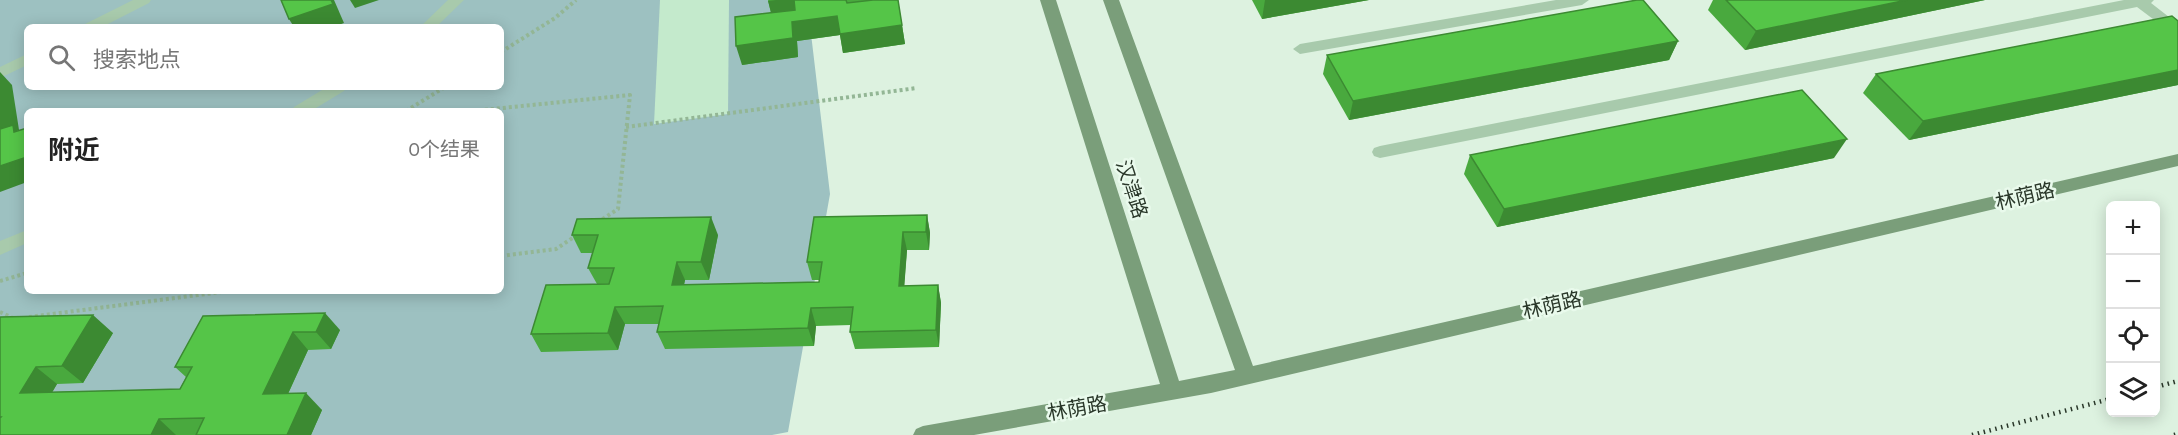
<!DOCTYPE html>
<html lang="zh">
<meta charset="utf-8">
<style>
body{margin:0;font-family:Karla,"Noto Sans SC",sans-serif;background:#f2f2f2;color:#222}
.controls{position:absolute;right:18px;bottom:18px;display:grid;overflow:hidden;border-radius:9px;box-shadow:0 3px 15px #0003}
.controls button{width:54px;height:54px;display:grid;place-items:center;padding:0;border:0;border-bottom:2px solid #e0e0e0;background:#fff;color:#222;font:30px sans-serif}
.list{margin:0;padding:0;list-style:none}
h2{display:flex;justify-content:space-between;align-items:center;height:78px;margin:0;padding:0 24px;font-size:26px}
h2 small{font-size:20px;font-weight:400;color:#767676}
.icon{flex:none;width:33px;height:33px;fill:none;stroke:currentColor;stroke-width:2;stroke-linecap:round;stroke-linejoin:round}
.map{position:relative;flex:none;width:2178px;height:435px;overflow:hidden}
.search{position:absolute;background:#fff;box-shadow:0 3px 15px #0003;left:24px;top:24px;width:480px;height:66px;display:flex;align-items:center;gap:15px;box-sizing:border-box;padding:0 21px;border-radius:9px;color:#767676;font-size:22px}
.panel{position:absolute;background:#fff;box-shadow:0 3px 15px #0003;left:24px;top:108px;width:480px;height:186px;border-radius:9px}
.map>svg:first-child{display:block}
</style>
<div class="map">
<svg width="2178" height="435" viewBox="0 0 2178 435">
<rect width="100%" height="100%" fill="#ddf2e0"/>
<path fill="#9dc1c1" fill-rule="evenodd" d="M0,0H807L830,194L788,432L772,435H0ZM27,27H501V87H27ZM27,111H501V291H27Z"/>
<polygon fill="#c4eacc" points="660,0 729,0 728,114 654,124"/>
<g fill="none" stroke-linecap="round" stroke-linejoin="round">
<g stroke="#93b695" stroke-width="4" stroke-dasharray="3 3" stroke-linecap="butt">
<polyline points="501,52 555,18 576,0"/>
<polyline points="406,111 445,87"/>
<polyline points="473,111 630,95 618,209 598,222"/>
<polyline points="626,127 917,88"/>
<polyline points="501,256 556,249 577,235"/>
<polyline points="0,281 27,273"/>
<polyline points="0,312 13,318"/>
<polyline points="29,317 229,291"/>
</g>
<g fill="#a8caac" fill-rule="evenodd">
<polygon points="133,0 151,0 149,3 102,27 83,27 85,24"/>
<polygon points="448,0 464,0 436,27 420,27"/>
<polygon points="1556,0 1589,0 1582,5 1300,54 1293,49 1300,44"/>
<polygon points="2124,0 2154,0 2151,3 2178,24 2178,36 2173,34 2137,7 1380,158 1374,156 1372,152 1374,148 1380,146"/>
<polygon points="27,54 27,65 0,78 0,67"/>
<polygon points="327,87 347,87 344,91 311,111 291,111 294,107"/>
<polygon points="27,230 27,243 0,255 0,241"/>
</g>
<polygon fill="#7a9e7a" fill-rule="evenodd" points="1040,0 1056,0 1179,381 1235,370 1103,0 1119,0 1253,366 2178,154 2178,166 1211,393 974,435 913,435 916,429 923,426 1160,384"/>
<g stroke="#293729" stroke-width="4.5" stroke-dasharray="1.5 4.5" stroke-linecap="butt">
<polyline points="2156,387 2178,381"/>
<polyline points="1972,435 2110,399"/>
<polyline points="2174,435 2178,434"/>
</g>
</g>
<g fill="#49a93e">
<polygon points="768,0 898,0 905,44 843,53 840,35 797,41 798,57 742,65 771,13"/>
<polygon points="1252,0 1369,0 1262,19"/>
<polygon points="1713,0 1985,0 1745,50 1708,10"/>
<polygon points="2178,21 2178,85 1909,140 1863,93 1876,74"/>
<polygon points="1678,41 1669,60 1349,120 1323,74 1327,55"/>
<polygon points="1470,155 1834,158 1497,227 1464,174"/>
<polygon points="927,215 930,233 929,250 907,250 904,286 938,285 941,303 939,347 855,349 850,332 851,325 816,326 814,346 665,349 657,332 659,324 625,324 618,350 541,352 531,334 597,284 588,268 593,253 581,253 572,235 577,219 718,235 709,280 685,280 684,285 819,282 820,280 812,280 807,262"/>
<polygon points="203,316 340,330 331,349 308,350 288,394 322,410 311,435 0,435 0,317 113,333 83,383 57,384 52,392 180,389 186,377 175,367"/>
</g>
<g fill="#3c8a32">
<polygon points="331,0 334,0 344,23 333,27 294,27 289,19"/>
<polygon points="350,0 379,0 355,8"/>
<polygon points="776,0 795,0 799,17 773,20 768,1"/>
<polygon points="1265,0 1369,0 1262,19"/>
<polygon points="1907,0 1985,0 1745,50 1756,31"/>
<polygon points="837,16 902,25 905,44 843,53 840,35 797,41 798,57 742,65 736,46 792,22"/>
<polygon points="1678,41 1669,60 1349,120 1353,101"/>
<polygon points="2178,70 2178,85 1909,140 1923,121"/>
<polygon points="0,72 12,85 19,130 0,139"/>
<polygon points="1847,139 1834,158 1497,227 1504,209"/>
<polygon points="27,157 27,182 0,192 0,166"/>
<polygon points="927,215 930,233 929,250 926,232"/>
<polygon points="711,217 718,235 709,280 701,262"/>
<polygon points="903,232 907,250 903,304 899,286"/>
<polygon points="677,262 685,280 680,303 672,285"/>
<polygon points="938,285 941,303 939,347 936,330"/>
<polygon points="615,307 625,324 618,350 608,333"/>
<polygon points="811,308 816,326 814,346 808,328"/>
<polygon points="325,313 340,330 331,349 316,332"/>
<polygon points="93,315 113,333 83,383 62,366"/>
<polygon points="293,332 308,350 280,411 263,394"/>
<polygon points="36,367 57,384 42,410 20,393"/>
<polygon points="306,393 322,410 311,435 287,435"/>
<polygon points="159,419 176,435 151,435"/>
</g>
<g fill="#55c548" stroke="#3c8a32" stroke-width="1.5">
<polygon points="281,0 331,0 333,4 289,19"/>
<polygon points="794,0 846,0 847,3 873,0 898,0 902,25 840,34 837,16 792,22 793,38 736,46 735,17 795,10"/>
<polygon points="1637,0 1643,0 1678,41 1353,101 1327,55"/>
<polygon points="1726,0 1907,0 1756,31"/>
<polygon points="2172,16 2178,21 2178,70 1923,121 1876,74"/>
<polygon points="1802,90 1847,139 1504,209 1470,155"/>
<polygon points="13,125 14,132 27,128 27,157 0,166 0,129"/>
<polygon points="927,215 926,232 903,232 899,286 938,285 936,330 850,332 853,307 811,308 808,328 657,332 663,306 615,307 608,333 531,334 546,285 609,284 614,268 588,268 598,235 572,235 577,219 711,217 701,262 677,262 672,285 819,282 822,262 807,262 814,217"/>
<polygon points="325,313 316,332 293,332 263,394 306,393 287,435 196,435 204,418 159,419 151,435 0,435 0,418 1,417 0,417 0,317 93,315 62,366 36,367 20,393 180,389 192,367 175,367 203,316"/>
</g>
<g text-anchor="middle" stroke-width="5" stroke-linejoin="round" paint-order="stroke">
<g font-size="20" fill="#293729" stroke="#e9faec">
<text transform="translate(1132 189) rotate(72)" y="7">汉津路</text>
<text transform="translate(2025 196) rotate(-13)" y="7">林荫路</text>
<text transform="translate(1552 305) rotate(-13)" y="7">林荫路</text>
<text transform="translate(1077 408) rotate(-10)" y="7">林荫路</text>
</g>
</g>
</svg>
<div class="controls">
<button>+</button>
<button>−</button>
<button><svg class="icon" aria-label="locate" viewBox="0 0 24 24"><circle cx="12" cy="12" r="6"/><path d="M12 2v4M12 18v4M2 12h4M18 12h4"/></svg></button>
<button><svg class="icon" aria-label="layers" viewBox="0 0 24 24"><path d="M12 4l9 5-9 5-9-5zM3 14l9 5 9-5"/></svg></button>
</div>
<div class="search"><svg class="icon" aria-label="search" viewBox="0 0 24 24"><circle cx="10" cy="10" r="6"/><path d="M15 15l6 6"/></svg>搜索地点</div>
<section class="panel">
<h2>附近<small>0个结果</small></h2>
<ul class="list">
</ul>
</section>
</div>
